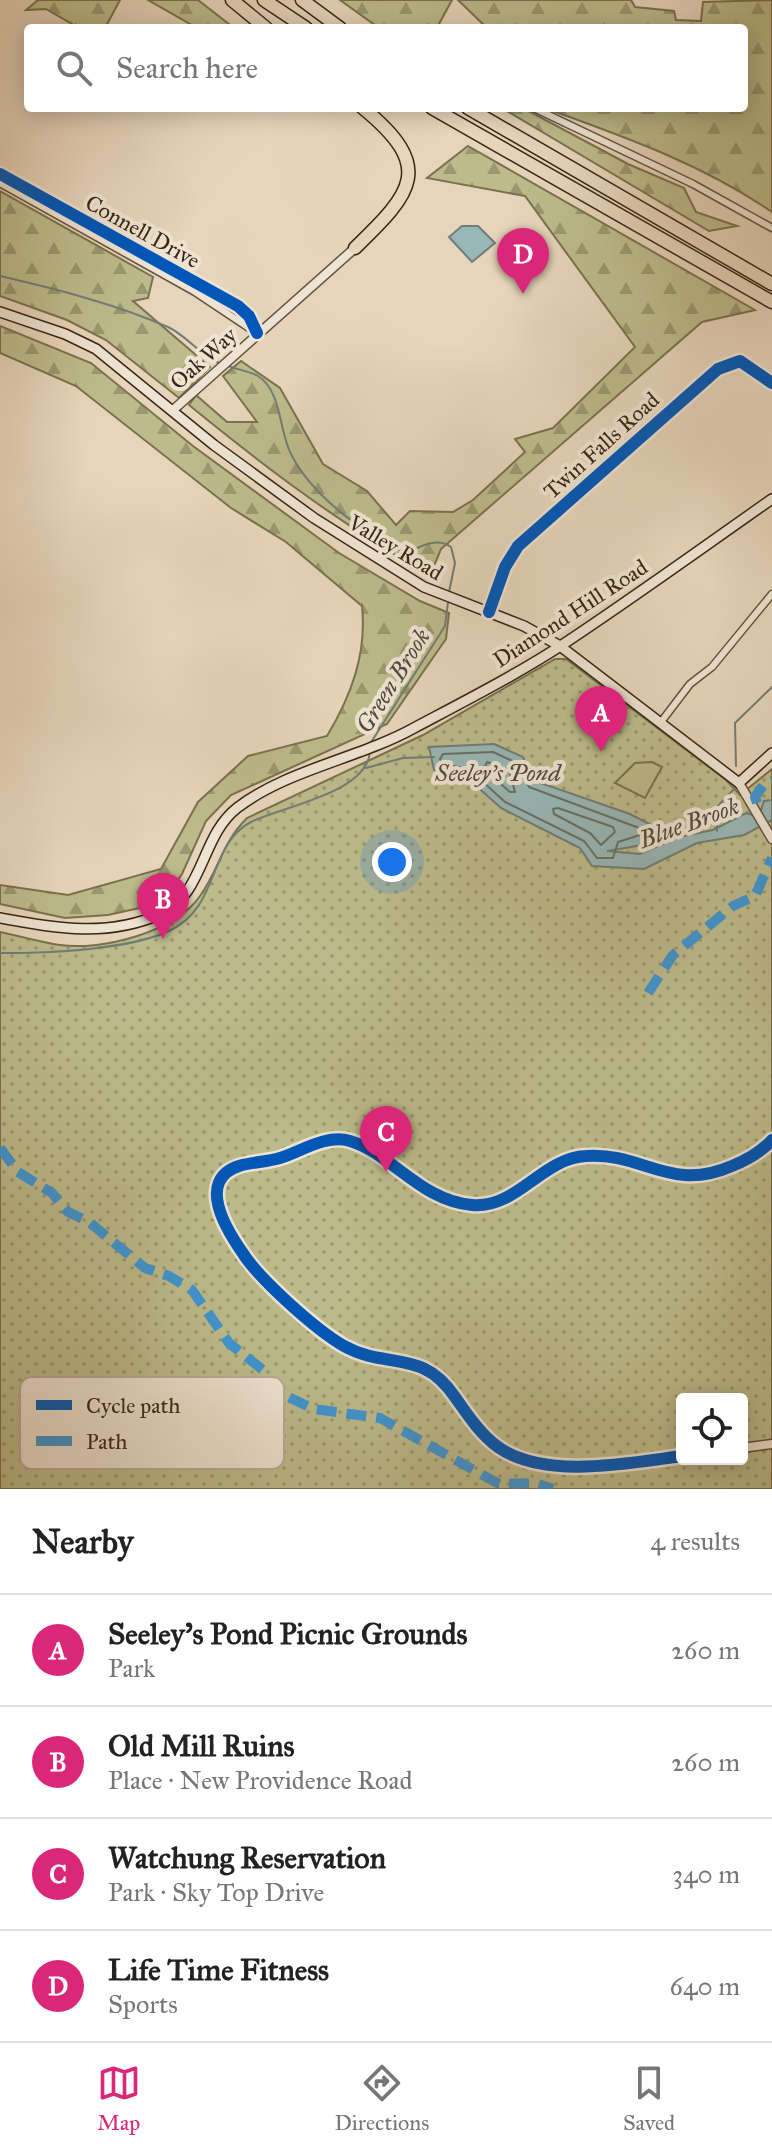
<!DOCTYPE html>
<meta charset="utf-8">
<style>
body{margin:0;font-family:"IM FELL Great Primer",serif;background:#f6f6f6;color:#222}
.controls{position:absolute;right:24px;bottom:24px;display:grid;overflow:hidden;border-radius:8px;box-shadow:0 4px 20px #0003}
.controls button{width:72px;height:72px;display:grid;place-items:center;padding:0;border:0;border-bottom:2px solid #e0e0e0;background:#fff;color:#222;font:40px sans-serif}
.you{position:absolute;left:392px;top:862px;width:28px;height:28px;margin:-20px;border:6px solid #fff;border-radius:50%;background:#1a73e8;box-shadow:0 0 0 12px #1a73e833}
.badge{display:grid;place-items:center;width:52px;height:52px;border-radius:50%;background:#db2777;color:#fff;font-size:26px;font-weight:700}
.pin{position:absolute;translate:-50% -66px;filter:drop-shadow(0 2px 4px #0008)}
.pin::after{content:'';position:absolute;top:42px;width:28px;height:24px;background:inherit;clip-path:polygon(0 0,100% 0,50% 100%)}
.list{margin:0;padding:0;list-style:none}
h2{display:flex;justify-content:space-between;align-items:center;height:104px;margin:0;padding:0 32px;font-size:34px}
h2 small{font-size:26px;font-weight:400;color:#767676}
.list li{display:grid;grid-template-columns:52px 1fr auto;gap:24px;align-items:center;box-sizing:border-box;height:112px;padding:0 32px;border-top:2px solid #e0e0e0}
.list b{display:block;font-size:30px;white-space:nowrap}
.list p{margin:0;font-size:26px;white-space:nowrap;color:#767676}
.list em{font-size:26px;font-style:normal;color:#767676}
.icon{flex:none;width:44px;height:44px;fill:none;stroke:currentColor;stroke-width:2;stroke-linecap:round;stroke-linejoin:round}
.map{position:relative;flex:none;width:772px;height:1489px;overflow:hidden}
.search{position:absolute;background:#fff;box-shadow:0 4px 20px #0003;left:24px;right:24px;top:24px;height:88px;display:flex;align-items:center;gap:20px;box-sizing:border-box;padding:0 28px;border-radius:8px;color:#767676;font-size:30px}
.sheet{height:552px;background:#fff}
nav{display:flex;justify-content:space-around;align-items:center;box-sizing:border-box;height:112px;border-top:2px solid #e0e0e0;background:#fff;font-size:22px;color:#767676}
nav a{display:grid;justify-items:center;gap:4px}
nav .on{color:#db2777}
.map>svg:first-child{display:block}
</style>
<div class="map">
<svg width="772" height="1489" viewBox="0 0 772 1489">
<defs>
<pattern id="forest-firs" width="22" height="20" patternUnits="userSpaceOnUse" patternTransform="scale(2)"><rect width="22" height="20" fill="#bdbb8b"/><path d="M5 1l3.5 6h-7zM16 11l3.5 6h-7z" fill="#9a9870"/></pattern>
<pattern id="park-dots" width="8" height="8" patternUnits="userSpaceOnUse" patternTransform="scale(2)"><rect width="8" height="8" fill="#bdbb8b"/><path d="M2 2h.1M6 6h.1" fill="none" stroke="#9a9870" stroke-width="1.8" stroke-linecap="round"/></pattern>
</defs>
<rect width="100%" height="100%" fill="#e7d5bb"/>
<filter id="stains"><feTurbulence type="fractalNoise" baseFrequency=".0025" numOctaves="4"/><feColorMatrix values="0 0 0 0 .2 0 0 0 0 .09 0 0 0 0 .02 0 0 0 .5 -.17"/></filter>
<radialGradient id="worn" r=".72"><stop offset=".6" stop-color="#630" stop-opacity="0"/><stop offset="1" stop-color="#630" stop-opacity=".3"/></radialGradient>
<g fill="url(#forest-firs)" stroke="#7a714f" stroke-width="2">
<polygon points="38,0 120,0 105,28 79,28 46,9 26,10"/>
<polygon points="148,0 198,0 234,28 197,28"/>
<polygon points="340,0 452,0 439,24 442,28 379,28"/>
<path d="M458,0H631L635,7L674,11L676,20L701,21L703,2L772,0V212C702,164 625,137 545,108H744V28H487Z"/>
<polygon points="502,108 523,108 628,164 684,188 696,212 737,226 709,231"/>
<path d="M468,146L755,310L702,322L441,549L430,575C344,527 265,467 189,405L196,395L227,422H257L223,376L241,361L280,388L323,464L367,491L396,525L410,511L453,512L473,500L525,452L515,439L553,428L635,347L525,196L427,178Z"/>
<polygon points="0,191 153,277 148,298 133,301 210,367 179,398 106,340 67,320 0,296"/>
<path d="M0,326L91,363L193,446L339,553L420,601L449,613L446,639L387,724L231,795L206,821L182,874L169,893L144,907L108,915L65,918L0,904V885L68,895L161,869L198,802L248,756L327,736C351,696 367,654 362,606L286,542L231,508L76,386L0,353Z"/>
</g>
<path fill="url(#park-dots)" stroke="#7a714f" stroke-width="2" fill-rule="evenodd" d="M555,659H566L726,780L740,795L772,769V1489H0V932C20,936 40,942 60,945C102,951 175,932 200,896C220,868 221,844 247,818L423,735ZM682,1399H742V1459H682Z"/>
<polygon fill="#bdbb8b" stroke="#7a714f" stroke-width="2" points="652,762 662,767 645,798 615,783 635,763"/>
<g fill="#98b7b7" stroke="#717d75" stroke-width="2">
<polygon points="462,226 478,226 495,243 472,262 449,237"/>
<polygon points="494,744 523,757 532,780 630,814 659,829 643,845 607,851 640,854 678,837 713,830 746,813 752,815 761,810 764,801 772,800 772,820 744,835 697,843 644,869 592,866 580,848 501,808 465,776 434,770 429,747"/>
</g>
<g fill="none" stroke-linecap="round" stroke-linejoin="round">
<g stroke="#686f65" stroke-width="2">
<polygon points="493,752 517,763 529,787 642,829 643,834 618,842 613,858 597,858 584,841 505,802 469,769 443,764 440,759 443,754"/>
<polygon points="487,762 509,770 515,792 510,792 484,769"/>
<polygon points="558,808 613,827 615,832 601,845 590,833 554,814 553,809"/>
</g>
<g stroke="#717d75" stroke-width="2">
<path d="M0,276C56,289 115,304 168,327C187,336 199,354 219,363"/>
<path d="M229,366C238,370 249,371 258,376C282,391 279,432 291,454C312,496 364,534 406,553C421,546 437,537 451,547L455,563L449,592"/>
<polyline points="370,744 445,626 448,602"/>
<polyline points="736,766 735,723 772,687"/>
<polyline points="366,768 403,758 434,757"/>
<polyline points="718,806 735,788"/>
<polyline points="717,831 717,812"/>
<path d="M0,953C47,953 127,950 169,931C221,907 207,845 251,822C283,806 368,793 370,751"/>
</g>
<defs>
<g id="minor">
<polyline points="534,108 693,184 772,228"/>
<polyline points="0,174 238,306 249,316 257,333"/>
<polyline points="0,183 195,292 255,332"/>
<polyline points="489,612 505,567 518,546 718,369 740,361 772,383"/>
<polyline points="661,722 690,684 712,667 772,594"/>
</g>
<g id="tertiary">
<polyline points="173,410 355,248"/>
<polyline points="739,783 772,839"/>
<polyline points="742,1448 772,1444"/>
<path d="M682,1456C629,1463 545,1480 498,1447C480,1434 467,1414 455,1397C422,1348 387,1370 344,1346C316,1330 259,1279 242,1252C226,1229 196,1180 239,1166C252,1162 267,1162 280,1158C302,1151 326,1134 350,1141C391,1153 421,1201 472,1205C517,1209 542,1158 586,1156C643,1152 670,1193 732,1166C747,1160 761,1152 772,1140"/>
</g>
<g id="secondary">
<polyline points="0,312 65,334 96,349 214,445 314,518 424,587 524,626 560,646 739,783 772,753"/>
<path d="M0,918C56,928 106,938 161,914C204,894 201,836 237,808C286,770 360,758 414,728C463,702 516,675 562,645C633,598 702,548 772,499"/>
</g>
<g id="motorway">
<polyline points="232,0 266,28"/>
<polyline points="264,0 306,28"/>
<polyline points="302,0 340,28"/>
<polyline points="432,108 772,302"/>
<polyline points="468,108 772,284"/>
<path d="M355,248C413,192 435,167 363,108"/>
</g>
</defs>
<use href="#minor" stroke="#63523d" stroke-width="9"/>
<use href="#tertiary" stroke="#63523d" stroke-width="11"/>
<use href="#secondary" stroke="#372713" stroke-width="12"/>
<use href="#motorway" stroke="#372713" stroke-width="15"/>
<use href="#minor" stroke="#efe4d3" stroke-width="6"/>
<use href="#tertiary" stroke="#efe4d3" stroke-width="8"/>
<use href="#secondary" stroke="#efe4d3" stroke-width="9"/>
<use href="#motorway" stroke="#e7d5bb" stroke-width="12"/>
<g stroke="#3e96d3" stroke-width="10" stroke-dasharray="20 10" stroke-linecap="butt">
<polyline points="757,803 755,797 765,783 772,781"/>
<polyline points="648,993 673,955 733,906 755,896 772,858"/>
<polyline points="0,1148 18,1172 52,1193 68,1212 89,1222 145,1268 169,1276 192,1290 229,1343 263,1370 273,1387 282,1394 314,1409 380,1418 499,1484 535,1483 553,1489"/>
</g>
<defs>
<g id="cycleway">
<polyline points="0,174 238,306 249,316 257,333"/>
<polyline points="489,612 505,567 518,546 718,369 740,361 772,383"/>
<path d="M682,1456C629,1463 545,1480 498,1447C480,1434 467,1414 455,1397C422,1348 387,1370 344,1346C316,1330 259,1279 242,1252C226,1229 196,1180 239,1166C252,1162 267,1162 280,1158C302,1151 326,1134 350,1141C391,1153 421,1201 472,1205C517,1209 542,1158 586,1156C643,1152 670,1193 732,1166C747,1160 761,1152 772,1140"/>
</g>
</defs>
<use href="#cycleway" stroke="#efe4d3" stroke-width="17"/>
<use href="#cycleway" stroke="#0057b8" stroke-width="12"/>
</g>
<g text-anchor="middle" stroke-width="8" stroke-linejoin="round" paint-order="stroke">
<g font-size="22" fill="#372713" stroke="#efe4d3">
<text transform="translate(143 231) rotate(29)" y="8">Connell Drive</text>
<text transform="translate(203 358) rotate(-42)" y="8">Oak Way</text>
<text transform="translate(601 445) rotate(-42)" y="8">Twin Falls Road</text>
<text transform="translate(396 547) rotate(31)" y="8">Valley Road</text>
<text transform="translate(570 613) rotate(-33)" y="8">Diamond Hill Road</text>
</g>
<g font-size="24" font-style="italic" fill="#4f4b3c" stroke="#efe4d3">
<text transform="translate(393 681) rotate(-58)" y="8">Green Brook</text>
<text x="498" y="781">Seeley's Pond</text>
<text transform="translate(689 823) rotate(-20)" y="8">Blue Brook</text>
</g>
</g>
<rect x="20" y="1377" width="264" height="92" rx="12" fill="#efe4d3" stroke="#b8ab99" stroke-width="2"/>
<rect x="36" y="1400" width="36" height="10" fill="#0057b8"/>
<rect x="36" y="1436" width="36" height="10" fill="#3e96d3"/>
<g font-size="22" fill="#372713">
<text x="86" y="1413">Cycle path</text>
<text x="86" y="1449">Path</text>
</g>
<rect width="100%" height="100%" filter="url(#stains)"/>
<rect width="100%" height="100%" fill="url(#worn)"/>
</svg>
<div class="controls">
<button><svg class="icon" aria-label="locate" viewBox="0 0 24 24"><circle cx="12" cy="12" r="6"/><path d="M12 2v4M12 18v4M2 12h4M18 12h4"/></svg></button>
</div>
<div class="you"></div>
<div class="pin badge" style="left:601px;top:752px">A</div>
<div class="pin badge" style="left:163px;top:939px">B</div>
<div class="pin badge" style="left:386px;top:1172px">C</div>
<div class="pin badge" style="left:523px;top:294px">D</div>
<div class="search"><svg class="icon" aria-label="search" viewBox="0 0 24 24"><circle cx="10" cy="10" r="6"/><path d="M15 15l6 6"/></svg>Search here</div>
</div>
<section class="sheet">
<h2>Nearby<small>4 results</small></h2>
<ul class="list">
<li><span class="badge">A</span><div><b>Seeley's Pond Picnic Grounds</b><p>Park</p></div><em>260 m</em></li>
<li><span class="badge">B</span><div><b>Old Mill Ruins</b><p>Place · New Providence Road</p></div><em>260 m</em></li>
<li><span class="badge">C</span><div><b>Watchung Reservation</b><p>Park · Sky Top Drive</p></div><em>340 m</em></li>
<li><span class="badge">D</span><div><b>Life Time Fitness</b><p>Sports</p></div><em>640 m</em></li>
</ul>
</section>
<nav>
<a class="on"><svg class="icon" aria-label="map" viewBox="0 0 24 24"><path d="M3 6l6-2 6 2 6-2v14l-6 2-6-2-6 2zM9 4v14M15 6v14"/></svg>Map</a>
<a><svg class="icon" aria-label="directions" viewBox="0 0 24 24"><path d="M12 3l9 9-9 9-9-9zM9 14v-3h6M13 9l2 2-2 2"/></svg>Directions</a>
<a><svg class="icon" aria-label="saved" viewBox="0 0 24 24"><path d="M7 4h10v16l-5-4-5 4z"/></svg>Saved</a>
</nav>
